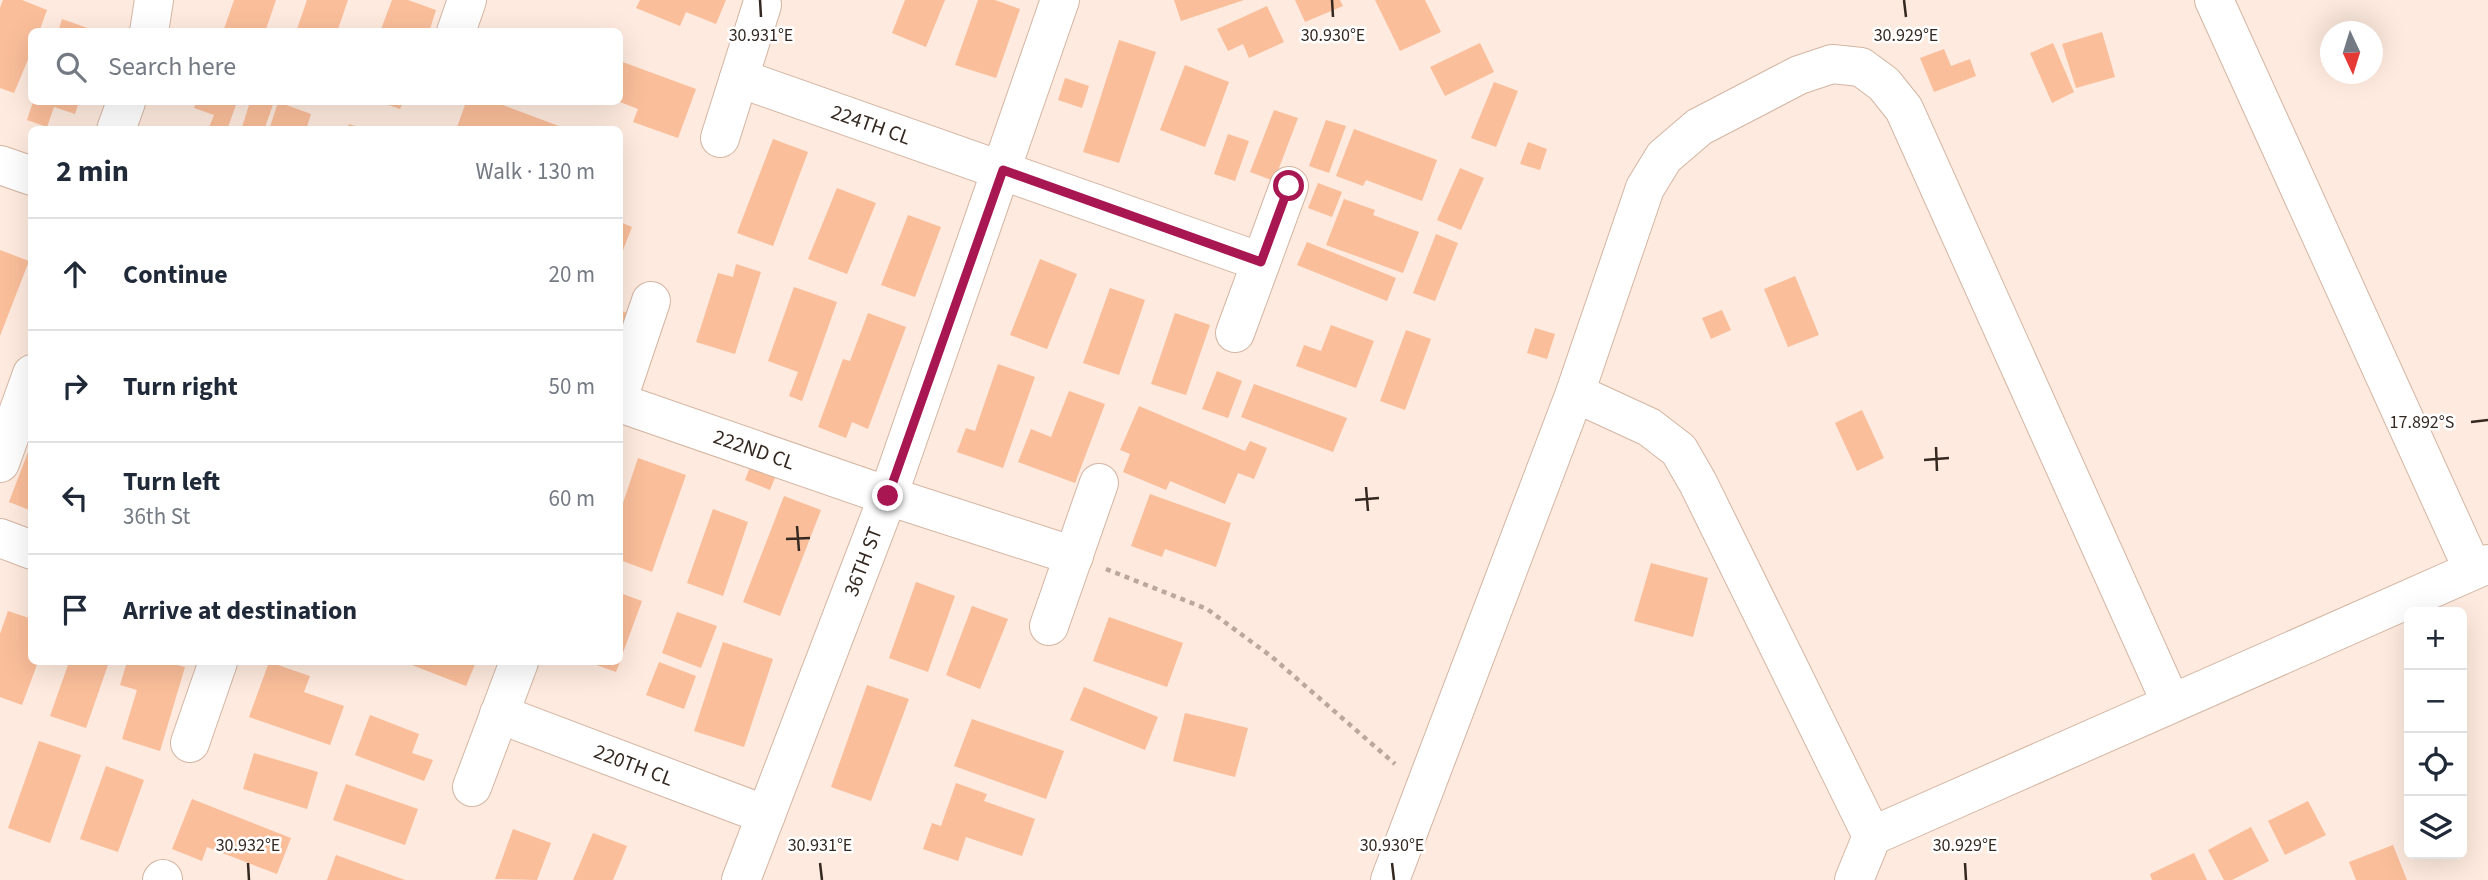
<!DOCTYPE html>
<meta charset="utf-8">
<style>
body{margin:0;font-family:"Source Sans 3",sans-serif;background:#f6f6f7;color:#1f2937}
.controls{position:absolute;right:21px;bottom:21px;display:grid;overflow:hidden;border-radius:10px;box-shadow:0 7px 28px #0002}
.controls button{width:63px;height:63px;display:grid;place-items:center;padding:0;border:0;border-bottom:2px solid #e0e1e3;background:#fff;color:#1f2937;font:35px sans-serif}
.compass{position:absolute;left:2320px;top:21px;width:63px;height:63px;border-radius:50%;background:#fff;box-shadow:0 7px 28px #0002;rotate:176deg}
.stop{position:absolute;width:21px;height:21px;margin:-16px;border:5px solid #a81752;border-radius:50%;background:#fff}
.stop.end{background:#a81752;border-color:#fff;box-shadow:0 2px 7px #0008}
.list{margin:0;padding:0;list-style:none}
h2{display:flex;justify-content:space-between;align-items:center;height:91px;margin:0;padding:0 28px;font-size:30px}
h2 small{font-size:23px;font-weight:400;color:#747a83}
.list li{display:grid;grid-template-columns:46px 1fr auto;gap:21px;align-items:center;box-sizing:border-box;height:112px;padding:0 28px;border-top:2px solid #e0e1e3}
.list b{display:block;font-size:26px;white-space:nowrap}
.list p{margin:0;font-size:23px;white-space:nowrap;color:#747a83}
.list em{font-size:23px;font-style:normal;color:#747a83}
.icon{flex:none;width:38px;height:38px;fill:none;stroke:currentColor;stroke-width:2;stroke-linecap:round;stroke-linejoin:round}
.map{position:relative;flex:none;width:2488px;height:880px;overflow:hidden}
.search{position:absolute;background:#fff;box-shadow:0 7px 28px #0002;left:28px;top:28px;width:595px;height:77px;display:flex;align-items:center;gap:18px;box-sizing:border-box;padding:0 24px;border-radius:10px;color:#747a83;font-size:26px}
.panel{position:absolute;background:#fff;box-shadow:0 7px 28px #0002;left:28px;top:126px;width:595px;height:539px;border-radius:10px}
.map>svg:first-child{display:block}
</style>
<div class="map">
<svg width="2488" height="880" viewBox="0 0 2488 880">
<rect width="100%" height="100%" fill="#feeade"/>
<g fill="#fabe9a">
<polygon points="3,0 22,0 47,10 39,32 32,32 32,50 14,93 0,88 0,8"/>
<polygon points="234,0 276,0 265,32 223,32"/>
<polygon points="307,0 348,0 337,32 296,32"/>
<polygon points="392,0 408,0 436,10 429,32 380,32"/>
<polygon points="640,0 726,0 716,24 686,12 680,26 636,8"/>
<polygon points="905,0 945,0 926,47 892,33"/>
<polygon points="978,0 995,0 1020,9 996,78 955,65"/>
<polygon points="1174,0 1244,0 1181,21"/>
<polygon points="1295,0 1340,0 1343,6 1305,22"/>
<polygon points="1375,0 1425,0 1441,32 1400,51"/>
<polygon points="1267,6 1284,42 1249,58 1243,44 1228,51 1217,29"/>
<polygon points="62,19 96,31 96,32 58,32"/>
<polygon points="2102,32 2115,77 2076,88 2062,44"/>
<polygon points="1119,40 1156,52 1119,163 1083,152"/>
<polygon points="1480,43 1494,72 1445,96 1430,67"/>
<polygon points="2053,43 2074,92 2052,103 2030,53"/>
<polygon points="1944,49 1951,66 1970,59 1976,76 1934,92 1920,58"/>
<polygon points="620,61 696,89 678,138 633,122 638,109 620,102"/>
<polygon points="1185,65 1229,82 1205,147 1160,130"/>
<polygon points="1065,78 1089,86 1082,108 1058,100"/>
<polygon points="1494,82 1518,91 1496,147 1471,138"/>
<polygon points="33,102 79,102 75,114 54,107 47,127 27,120"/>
<polygon points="196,102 237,102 227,130 208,130 214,115 194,108"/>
<polygon points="250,102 274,102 264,130 241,130"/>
<polygon points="278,102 311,114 306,130 269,130"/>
<polygon points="380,102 403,102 400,109"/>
<polygon points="466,102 495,102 559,126 558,130 456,130"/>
<polygon points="1274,110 1298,118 1274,181 1250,172"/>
<polygon points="1326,120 1346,126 1329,173 1309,166"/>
<polygon points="349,124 365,129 365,130 347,130"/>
<polygon points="1354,129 1437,160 1422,201 1366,180 1363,186 1336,176"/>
<polygon points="1228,134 1249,141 1235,181 1214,174"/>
<polygon points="773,139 808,152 773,246 737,233"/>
<polygon points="1528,142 1547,149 1540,170 1520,164"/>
<polygon points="1460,168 1484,178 1461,230 1437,220"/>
<polygon points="1318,183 1342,192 1332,217 1308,208"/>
<polygon points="837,188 876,203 847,274 808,259"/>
<polygon points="1344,199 1375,210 1373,215 1419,232 1403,273 1326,245"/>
<polygon points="908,215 941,227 915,297 881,285"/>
<polygon points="620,222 632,227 620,258"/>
<polygon points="1436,234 1458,243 1435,301 1413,293"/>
<polygon points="1307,242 1396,278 1387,301 1297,265"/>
<polygon points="0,250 29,261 0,336"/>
<polygon points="1040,259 1077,274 1047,349 1010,335"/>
<polygon points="736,264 761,272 735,354 696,342 718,273 733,277"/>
<polygon points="1795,276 1819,335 1788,347 1764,289"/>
<polygon points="794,287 837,302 802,401 789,396 798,372 768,361"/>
<polygon points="1110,288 1145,300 1119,375 1083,363"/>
<polygon points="620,310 627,313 620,334"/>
<polygon points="1722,310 1731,330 1711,339 1702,318"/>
<polygon points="868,313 906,327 868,429 852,422 846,438 818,427 843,359 850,361"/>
<polygon points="1175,313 1210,325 1186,395 1151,384"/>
<polygon points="1331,325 1374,341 1356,388 1296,366 1304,345 1321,351"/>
<polygon points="1535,328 1555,334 1547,359 1527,353"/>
<polygon points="1406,330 1431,339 1405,410 1380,401"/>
<polygon points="998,364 1035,377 1003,468 957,452 966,428 975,431"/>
<polygon points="1217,371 1242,381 1228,418 1202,409"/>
<polygon points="1254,384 1347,418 1333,452 1241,417"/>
<polygon points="1069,391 1105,404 1075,483 1018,462 1031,429 1051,437"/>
<polygon points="1139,406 1245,451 1250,441 1267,448 1254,479 1238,473 1225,504 1170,481 1166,490 1123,472 1130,454 1120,450"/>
<polygon points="1862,410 1884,458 1857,471 1835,423"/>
<polygon points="31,444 32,444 32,511 9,502"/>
<polygon points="754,457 779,468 770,490 745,480"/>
<polygon points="638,458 686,475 652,572 620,560 620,512"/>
<polygon points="1150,494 1231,523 1216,567 1165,549 1162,557 1131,546"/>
<polygon points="784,496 821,510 780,616 743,602"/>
<polygon points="713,509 748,522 723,596 687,583"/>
<polygon points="1651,563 1708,578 1693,637 1634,621"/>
<polygon points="916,582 955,596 928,672 889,658"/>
<polygon points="620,593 642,601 620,661"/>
<polygon points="972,606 1008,619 980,689 946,675"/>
<polygon points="8,611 32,619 32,662 38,662 22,705 0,697 0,634"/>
<polygon points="677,612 717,626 701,668 662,653"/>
<polygon points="1109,617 1183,643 1167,687 1093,661"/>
<polygon points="723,642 773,659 744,747 694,731"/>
<polygon points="69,662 109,662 86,728 50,716"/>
<polygon points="127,662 166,662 185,667 160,751 122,739 137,690 120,685"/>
<polygon points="269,662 310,676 304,692 344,706 330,745 249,717"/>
<polygon points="404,662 476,662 466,686"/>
<polygon points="588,662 620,662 616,672"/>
<polygon points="659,662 696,676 684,709 646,695"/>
<polygon points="867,685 909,699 871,801 831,787"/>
<polygon points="1084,687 1158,717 1145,750 1070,720"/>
<polygon points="1185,713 1248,728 1235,777 1173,761"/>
<polygon points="370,715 419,734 412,753 433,760 424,781 355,755"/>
<polygon points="972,719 1064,751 1046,799 954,766"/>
<polygon points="39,741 81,755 50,843 8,828"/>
<polygon points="254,753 318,772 307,809 243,789"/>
<polygon points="106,766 144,780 118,852 80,839"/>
<polygon points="956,783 987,794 984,801 1035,819 1022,856 966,837 958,861 923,849 932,823 941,826"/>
<polygon points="346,784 418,809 405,845 333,820"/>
<polygon points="192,799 291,838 277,874 207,847 202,861 172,849"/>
<polygon points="2308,801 2326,835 2285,855 2268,821"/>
<polygon points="2251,827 2269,861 2232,880 2224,880 2208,850"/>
<polygon points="513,829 551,843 537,880 495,879"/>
<polygon points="593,833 627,846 613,880 573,880"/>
<polygon points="2393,845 2407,880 2356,880 2349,862"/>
<polygon points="2194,853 2207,880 2152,880 2150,874"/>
<polygon points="336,855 405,880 327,880"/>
</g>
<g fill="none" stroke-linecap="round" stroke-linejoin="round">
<defs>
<g id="minor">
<polyline points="2214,0 2473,570"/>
<polyline points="149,32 154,0"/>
<polyline points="456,32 467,0"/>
<path id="s1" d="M739,78L1261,262"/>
<polyline points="116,130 126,102"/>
<polyline points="720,138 762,5"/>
<polyline points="0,165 32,176"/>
<polyline points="1235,333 1289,186"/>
<polyline points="620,393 651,301"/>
<polyline points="1575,393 1649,427 1679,450 1698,483 1872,836"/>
<path id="s2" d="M620,403L888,496L1074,556"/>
<polyline points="0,463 32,374"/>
<polyline points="0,538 32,550"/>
<polyline points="1049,626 1099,483"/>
<path id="s3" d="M499,714L766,815"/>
<polyline points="190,743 218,662"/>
<polyline points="472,787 519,662"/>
<polyline points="162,880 163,879"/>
<path id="s4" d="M741,880L888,496L1060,0"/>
<polyline points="1390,880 1575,393 1645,188 1664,157 1699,127 1799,75 1832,64 1861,67 1884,84 1904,109 2171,703"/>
<polyline points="1854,880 1872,836 2488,564"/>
</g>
</defs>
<use href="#minor" stroke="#d4b5a2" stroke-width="40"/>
<polyline stroke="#baa89e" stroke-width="4.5" stroke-dasharray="5 5" stroke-linecap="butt" points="1106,569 1207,609 1272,657 1395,764"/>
<use href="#minor" stroke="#fff" stroke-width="38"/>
</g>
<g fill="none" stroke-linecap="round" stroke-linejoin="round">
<polyline stroke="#a81752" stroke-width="9" points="888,496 1003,170 1261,262 1289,186"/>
</g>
<path fill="none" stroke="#342821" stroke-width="2.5" d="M760,0L761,17M1332,0L1333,17M1904,0L1906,17M2471,422L2488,420M1936,447L1937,471M1924,460L1949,458M1366,487L1368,511M1355,500L1379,498M797,526L799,551M786,539L810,538M248,863L249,880M820,863L822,880M1392,863L1394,880M1965,863L1966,880"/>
<g text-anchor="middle" stroke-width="5" stroke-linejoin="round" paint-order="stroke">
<g font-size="21" fill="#342821" stroke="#fff">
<text dy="7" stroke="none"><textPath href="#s1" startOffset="140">224TH CL</textPath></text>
<text dy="7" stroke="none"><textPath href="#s2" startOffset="142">222ND CL</textPath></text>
<text dy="7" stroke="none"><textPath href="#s4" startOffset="341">36TH ST</textPath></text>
<text dy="7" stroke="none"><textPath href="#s3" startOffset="144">220TH CL</textPath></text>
</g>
</g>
<g font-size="18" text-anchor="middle" fill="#342821" stroke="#fff" stroke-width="5" stroke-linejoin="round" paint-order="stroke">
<text x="761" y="41">30.931°E</text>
<text x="1333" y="41">30.930°E</text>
<text x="1906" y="41">30.929°E</text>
<text x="2422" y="428">17.892°S</text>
<text x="248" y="851">30.932°E</text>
<text x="820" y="851">30.931°E</text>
<text x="1392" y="851">30.930°E</text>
<text x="1965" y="851">30.929°E</text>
</g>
</svg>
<div class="controls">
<button>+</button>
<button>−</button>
<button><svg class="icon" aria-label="locate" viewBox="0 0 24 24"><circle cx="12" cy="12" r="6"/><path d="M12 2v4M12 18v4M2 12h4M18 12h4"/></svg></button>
<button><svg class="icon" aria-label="layers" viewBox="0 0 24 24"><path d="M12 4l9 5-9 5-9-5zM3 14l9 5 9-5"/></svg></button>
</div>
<svg class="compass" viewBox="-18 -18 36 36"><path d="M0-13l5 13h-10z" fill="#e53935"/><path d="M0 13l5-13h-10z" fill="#747a83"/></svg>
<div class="stop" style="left:1289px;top:186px"></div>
<div class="stop end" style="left:888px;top:496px"></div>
<div class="search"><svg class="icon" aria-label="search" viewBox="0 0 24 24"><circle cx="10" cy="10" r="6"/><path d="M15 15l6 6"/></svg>Search here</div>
<section class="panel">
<h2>2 min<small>Walk · 130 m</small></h2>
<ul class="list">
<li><svg class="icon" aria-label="ahead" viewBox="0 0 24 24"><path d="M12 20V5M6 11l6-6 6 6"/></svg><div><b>Continue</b></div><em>20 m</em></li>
<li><svg class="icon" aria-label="right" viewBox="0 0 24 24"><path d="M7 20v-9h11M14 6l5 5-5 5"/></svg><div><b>Turn right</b></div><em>50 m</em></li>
<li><svg class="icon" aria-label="left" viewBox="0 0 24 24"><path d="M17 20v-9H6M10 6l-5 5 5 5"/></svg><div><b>Turn left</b><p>36th St</p></div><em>60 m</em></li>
<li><svg class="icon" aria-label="arrive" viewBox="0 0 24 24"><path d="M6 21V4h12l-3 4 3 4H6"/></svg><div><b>Arrive at destination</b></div></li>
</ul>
</section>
</div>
